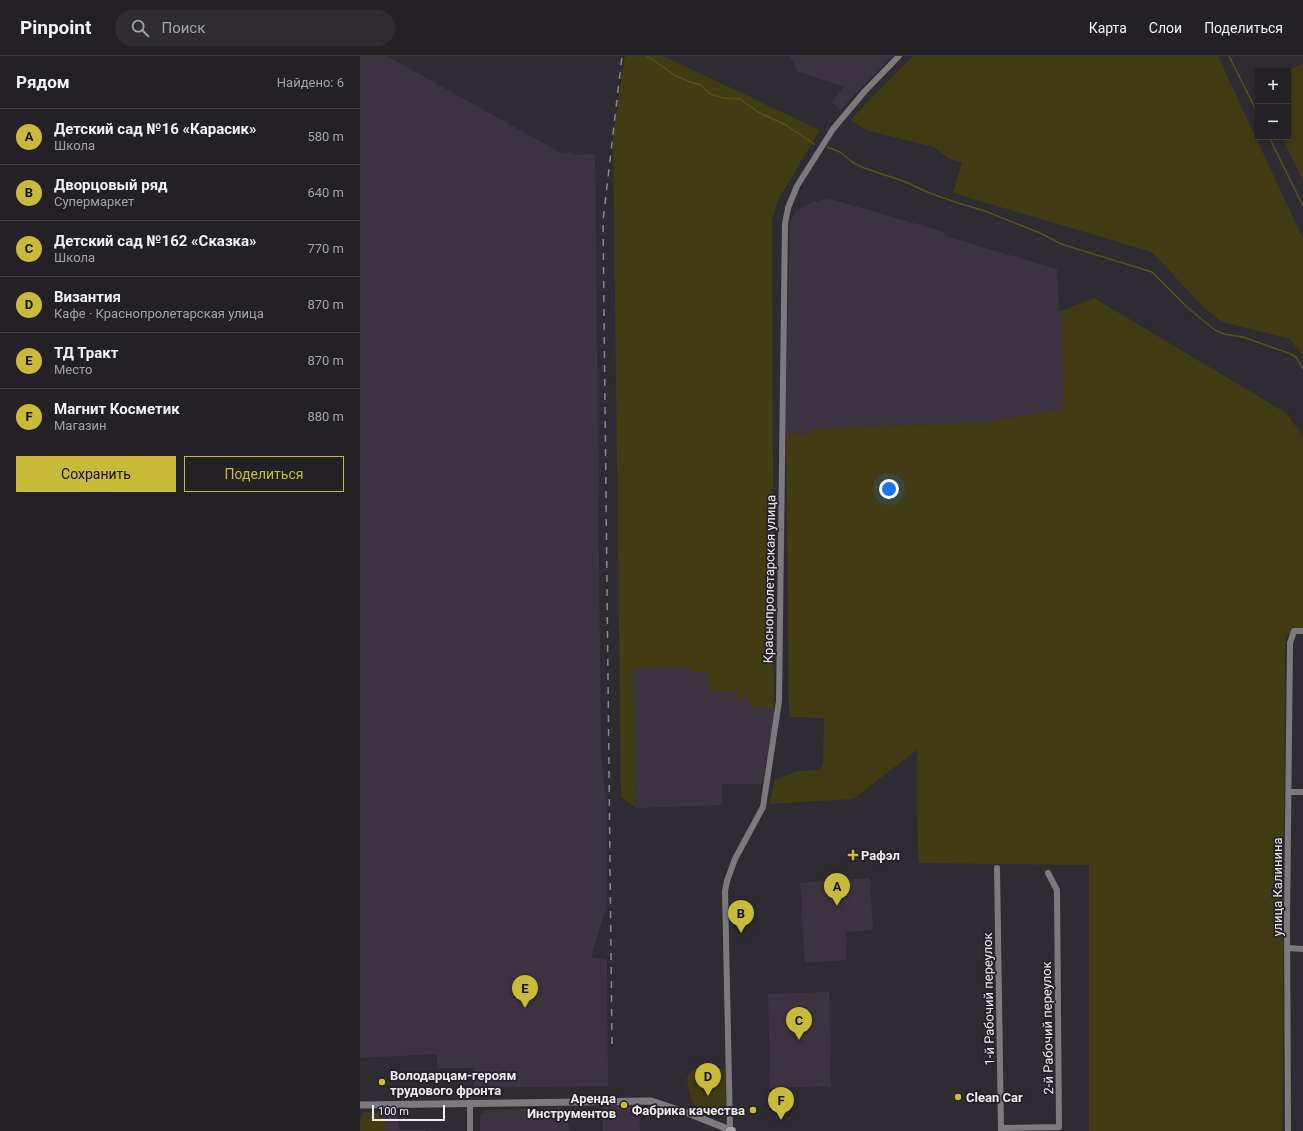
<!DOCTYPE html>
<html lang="ru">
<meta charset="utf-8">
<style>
body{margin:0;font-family:Roboto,sans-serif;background:#2f2d32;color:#f1f3f6}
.controls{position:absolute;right:12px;top:12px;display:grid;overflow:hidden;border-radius:0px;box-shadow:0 2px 6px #0003}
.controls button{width:36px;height:36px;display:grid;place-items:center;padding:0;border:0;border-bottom:1px solid #403e43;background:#232026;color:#f1f3f6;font:20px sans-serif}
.scale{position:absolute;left:12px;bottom:10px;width:73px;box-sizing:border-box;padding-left:4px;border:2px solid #eeebf0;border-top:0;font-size:11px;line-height:14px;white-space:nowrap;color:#eeebf0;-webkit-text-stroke:3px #252128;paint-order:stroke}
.you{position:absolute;left:529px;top:433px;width:14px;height:14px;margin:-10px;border:3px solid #fff;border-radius:50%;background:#1a73e8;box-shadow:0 0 0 6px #1a73e833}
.badge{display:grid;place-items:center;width:26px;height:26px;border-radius:50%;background:#caba3a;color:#111;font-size:13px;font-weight:700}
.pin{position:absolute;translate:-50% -33px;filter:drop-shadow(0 1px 2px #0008)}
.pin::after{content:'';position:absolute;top:21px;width:14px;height:12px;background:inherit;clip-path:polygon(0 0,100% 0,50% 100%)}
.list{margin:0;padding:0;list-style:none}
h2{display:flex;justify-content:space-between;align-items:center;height:52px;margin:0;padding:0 16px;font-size:17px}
h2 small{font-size:13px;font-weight:400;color:#a3a3a7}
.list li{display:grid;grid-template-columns:26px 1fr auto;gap:12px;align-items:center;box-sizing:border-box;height:56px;padding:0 16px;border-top:1px solid #403e43}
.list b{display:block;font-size:15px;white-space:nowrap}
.list p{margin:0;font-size:13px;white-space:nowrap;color:#a3a3a7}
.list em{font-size:13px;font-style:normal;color:#a3a3a7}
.actions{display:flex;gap:8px;padding:12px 16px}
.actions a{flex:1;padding:9px 0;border:1px solid #caba3a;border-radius:0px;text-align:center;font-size:14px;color:#caba3a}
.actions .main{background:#caba3a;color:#111}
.icon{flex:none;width:22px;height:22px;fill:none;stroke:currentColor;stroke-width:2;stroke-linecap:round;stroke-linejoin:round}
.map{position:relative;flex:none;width:943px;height:1075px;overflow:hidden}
header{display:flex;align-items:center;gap:24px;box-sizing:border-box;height:56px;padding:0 20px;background:#232026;border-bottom:1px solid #403e43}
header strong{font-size:19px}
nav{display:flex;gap:22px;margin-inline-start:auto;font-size:14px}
.search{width:280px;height:36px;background:#2f2d32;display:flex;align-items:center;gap:10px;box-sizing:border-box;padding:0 14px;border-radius:22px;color:#a3a3a7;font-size:15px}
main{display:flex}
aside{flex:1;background:#232026}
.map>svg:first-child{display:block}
</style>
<header>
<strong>Pinpoint</strong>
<div class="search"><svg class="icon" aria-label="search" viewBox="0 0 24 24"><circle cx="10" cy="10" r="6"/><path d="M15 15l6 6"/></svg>Поиск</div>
<nav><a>Карта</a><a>Слои</a><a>Поделиться</a></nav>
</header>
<main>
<aside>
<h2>Рядом<small>Найдено: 6</small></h2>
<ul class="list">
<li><span class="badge">A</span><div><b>Детский сад №16 «Карасик»</b><p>Школа</p></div><em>580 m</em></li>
<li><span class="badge">B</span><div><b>Дворцовый ряд</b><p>Супермаркет</p></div><em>640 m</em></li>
<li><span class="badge">C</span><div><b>Детский сад №162 «Сказка»</b><p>Школа</p></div><em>770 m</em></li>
<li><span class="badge">D</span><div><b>Византия</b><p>Кафе · Краснопролетарская улица</p></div><em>870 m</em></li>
<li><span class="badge">E</span><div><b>ТД Тракт</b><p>Место</p></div><em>870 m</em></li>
<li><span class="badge">F</span><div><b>Магнит Косметик</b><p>Магазин</p></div><em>880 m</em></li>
</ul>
<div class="actions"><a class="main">Сохранить</a><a>Поделиться</a></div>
</aside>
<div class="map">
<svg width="943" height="1075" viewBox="0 0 943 1075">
<rect width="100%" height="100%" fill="#2f2b32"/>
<g fill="#3c3440">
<polygon points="0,0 27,0 203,98 211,96 212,99 235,98 241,698 246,746 246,852 231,901 247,904 248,1030 114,1032 114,1012 77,1012 77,998 0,1002"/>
<polygon points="430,0 532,0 480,54 472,46 483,31 437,15"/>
<polygon points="465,143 474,144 584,176 585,180 697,213 699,254 702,255 703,353 624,366 452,373 451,378 426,377 426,336 430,167 435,156 444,150 453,146"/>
<polygon points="328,611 333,616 348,616 377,635 390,644 391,652 414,652 414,662 402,728 362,728 362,749 276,752 272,612"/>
<polygon points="510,822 513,874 486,876 487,904 445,907 440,827"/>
<polygon points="469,936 471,1030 410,1032 408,938"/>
<polygon points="243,1049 279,1049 280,1075 243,1075"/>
<polygon points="201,1052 201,1056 208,1056 209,1075 120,1075 120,1060 126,1054"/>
<polygon points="38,1055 39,1074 66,1074 66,1075 3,1075 3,1056"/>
</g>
<g fill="#413c14">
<polygon points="265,0 303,0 460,74 418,144 412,164 414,652 391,652 389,644 379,644 377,635 350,636 347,616 333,616 328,611 273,612 276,752 261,741 253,80"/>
<polygon points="553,0 858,0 943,183 943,300 930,283 862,266 842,250 792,196 593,137 602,106 590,103 574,91 506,74 490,64"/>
<polygon points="943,8 943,125 922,81 928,81 928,15 926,15"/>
<polygon points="734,242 926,357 943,380 943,574 933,573 925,583 922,1075 729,1075 729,809 558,807 557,694 493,743 409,748 415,724 436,715 459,714 463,709 464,662 429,661 426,377 451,378 452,373 624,366 703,353 702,255"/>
<path d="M336,1013H363L365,1015L366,1055L362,1057C355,1056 353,1054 347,1052C344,1051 341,1052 338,1051C329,1047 328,1030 327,1022L332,1015Z"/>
<path d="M24,1056L26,1057V1059L15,1061L24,1060L25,1075H0C0,1068 0,1061 4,1057Z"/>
</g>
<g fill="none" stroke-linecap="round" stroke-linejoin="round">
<g stroke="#59521b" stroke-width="1.5">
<polyline points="287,0 316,20 330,26 341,29 350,38 363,42 380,43 398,56 426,69 454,88"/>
<polyline points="869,0 898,58"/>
<polyline points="909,81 943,150"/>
<polyline points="467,91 480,96 492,106 504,112 546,126 567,136 595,146 625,155 680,177 701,188 792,216 828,252 855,274 864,278 883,281 931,298 936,301 943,313"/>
</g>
<g stroke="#7c7a7e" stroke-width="6">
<polyline points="929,736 943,736"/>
<polyline points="637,812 641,1074"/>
<polyline points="928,892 943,893"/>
<polyline points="110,1047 110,1075"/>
<polyline points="641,1072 699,1071 697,834 688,817"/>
<polyline points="370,1074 365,835 367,825 375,803 403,751 419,645 425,168 428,152 437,130 473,73 505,35 539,0"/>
<polyline points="928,1075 927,866 930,587 934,575 943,575"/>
</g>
<polyline stroke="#7c7a7e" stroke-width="7" points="0,1049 291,1045 328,1057 370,1074"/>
<polyline stroke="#aaa6ac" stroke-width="8" points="370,1075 372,1075"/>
<polyline stroke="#8b888e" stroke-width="1.5" stroke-dasharray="7 7" stroke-linecap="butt" points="252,988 243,165 262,0"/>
</g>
<g fill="#caba3a" stroke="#252128" stroke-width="1.5">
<path d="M491 793h4v4h4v4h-4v4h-4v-4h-4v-4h4z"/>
<circle cx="22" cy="1026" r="4"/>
<circle cx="598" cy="1041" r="4"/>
<circle cx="264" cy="1049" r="4"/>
<circle cx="393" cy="1054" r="4"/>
</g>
<g text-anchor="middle" stroke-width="3.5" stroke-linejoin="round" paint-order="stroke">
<g font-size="13" fill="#eeebf0" stroke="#252128">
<text transform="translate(409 523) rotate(-89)" y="5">Краснопролетарская улица</text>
<text transform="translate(917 831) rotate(-90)" y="5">улица Калинина</text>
<text transform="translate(628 943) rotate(-91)" y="5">1-й Рабочий переулок</text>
<text transform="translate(687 972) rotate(-91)" y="5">2-й Рабочий переулок</text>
</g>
<g font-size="13" font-weight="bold" fill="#eeebf0" stroke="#252128" text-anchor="start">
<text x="501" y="804">Рафэл</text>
<text x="30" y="1024">Володарцам-героям<tspan x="30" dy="15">трудового фронта</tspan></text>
<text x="606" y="1046">Clean Car</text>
<text x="256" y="1047" text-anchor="end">Аренда<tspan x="256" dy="15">Инструментов</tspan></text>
<text x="385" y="1059" text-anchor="end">Фабрика качества</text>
</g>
</g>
</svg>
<div class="controls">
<button>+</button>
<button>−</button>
</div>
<div class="scale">100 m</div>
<div class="you"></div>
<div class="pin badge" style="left:477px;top:850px">A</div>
<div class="pin badge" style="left:381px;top:877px">B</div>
<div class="pin badge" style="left:439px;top:984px">C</div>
<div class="pin badge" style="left:348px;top:1040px">D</div>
<div class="pin badge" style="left:165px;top:952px">E</div>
<div class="pin badge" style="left:421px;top:1064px">F</div>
</div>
</main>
